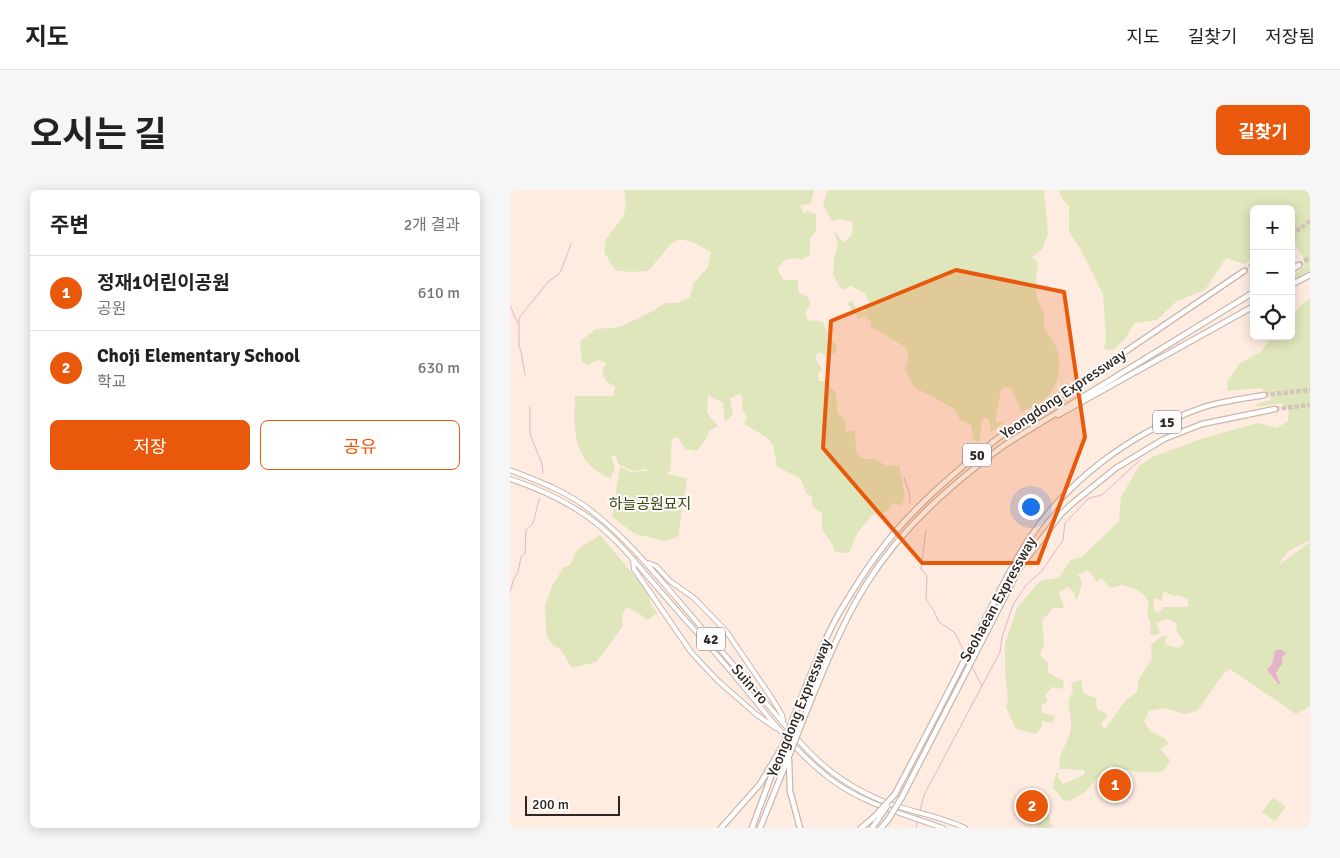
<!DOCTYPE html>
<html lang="ko">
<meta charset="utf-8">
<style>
body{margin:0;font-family:Signika,"Noto Sans KR",sans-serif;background:#f6f6f6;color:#222}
.controls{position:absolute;right:15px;top:15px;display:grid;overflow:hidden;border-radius:8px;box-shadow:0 2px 12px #0003}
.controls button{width:45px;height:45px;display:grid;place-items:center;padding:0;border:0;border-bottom:1px solid #e0e0e0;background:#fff;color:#222;font:25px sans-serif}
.scale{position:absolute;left:15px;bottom:12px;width:95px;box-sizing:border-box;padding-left:5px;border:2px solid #2c2521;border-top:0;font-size:14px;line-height:18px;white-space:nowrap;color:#2c2521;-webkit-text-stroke:4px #fdfdfd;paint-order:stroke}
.you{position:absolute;left:520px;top:316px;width:18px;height:18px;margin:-12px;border:4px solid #fff;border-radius:50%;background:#1a73e8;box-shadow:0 0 0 8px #1a73e833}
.badge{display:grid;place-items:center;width:32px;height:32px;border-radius:50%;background:#ea580c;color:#fff;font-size:16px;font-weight:700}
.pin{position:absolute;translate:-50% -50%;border:2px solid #fff;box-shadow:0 1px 5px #0006}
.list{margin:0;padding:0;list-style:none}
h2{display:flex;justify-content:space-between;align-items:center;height:65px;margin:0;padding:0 20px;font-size:21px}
h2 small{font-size:16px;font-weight:400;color:#767676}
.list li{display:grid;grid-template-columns:32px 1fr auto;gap:15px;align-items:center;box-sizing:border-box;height:75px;padding:0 20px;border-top:1px solid #e0e0e0}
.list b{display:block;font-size:19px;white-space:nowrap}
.list p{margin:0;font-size:16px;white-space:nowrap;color:#767676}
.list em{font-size:16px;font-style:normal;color:#767676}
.actions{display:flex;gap:10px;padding:15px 20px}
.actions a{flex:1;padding:11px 0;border:1px solid #ea580c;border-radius:8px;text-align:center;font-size:18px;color:#ea580c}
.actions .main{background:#ea580c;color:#fff}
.icon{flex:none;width:28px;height:28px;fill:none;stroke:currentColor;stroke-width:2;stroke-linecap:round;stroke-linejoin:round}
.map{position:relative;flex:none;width:800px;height:638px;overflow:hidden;border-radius:8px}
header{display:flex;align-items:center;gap:30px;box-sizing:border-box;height:70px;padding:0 25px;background:#fff;border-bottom:1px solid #e0e0e0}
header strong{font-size:24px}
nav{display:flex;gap:28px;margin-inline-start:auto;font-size:18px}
.intro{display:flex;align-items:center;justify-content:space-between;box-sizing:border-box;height:120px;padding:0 30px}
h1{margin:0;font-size:35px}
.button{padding:12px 22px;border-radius:8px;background:#ea580c;color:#fff;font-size:18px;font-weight:700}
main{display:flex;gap:30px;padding:0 30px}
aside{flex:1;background:#fff;border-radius:8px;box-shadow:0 2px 12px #0003}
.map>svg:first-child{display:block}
</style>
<header>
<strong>지도</strong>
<nav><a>지도</a><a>길찾기</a><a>저장됨</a></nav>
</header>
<div class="intro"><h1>오시는 길</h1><a class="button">길찾기</a></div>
<main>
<aside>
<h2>주변<small>2개 결과</small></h2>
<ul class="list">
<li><span class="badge">1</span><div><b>정재1어린이공원</b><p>공원</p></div><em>610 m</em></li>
<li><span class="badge">2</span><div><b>Choji Elementary School</b><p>학교</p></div><em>630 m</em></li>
</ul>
<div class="actions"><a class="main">저장</a><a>공유</a></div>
</aside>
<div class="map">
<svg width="800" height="638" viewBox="0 0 800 638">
<rect width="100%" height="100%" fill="#ffece1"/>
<g fill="#dfe6bb" fill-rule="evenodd">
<path d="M114,0H304L301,13L290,16L294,24L297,21L306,24V42L300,48V65L291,70L286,68L274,70L267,79L274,90H288V102L297,106L301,113L295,124L298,130L313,132L317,142V151L327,154L326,162L319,167L308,162L305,168L312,179L308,184L309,191H315L326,203L328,224L335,230L336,242L345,240L346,261L352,269H365L375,275L389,276L395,306L392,316L383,313L376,322L363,324L348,342L339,363L325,362L321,352L312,339V323L303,317L302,307L296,303L291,289L267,277L263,254L256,247L234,234L237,227L232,219L233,207L230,204L220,208L223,224L215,232L213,213L198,205L197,223L208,236L199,241L196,249L187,261L175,259L168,247L162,249L160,281L156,284L177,288L168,347L156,351L125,344L102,327L110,277L121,282L137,281L136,279L123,281L108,274L106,266H101L105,277L101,288C95,287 92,284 87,281C62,265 64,232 65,206H103L105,197L96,191L92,181L96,173L88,170L77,175L72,171L70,151L86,139L110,137L143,121L155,113H167L180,107L183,94L198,77L201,62L182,52L169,49L160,55L138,81L120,82L105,80L94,62L96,49L113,27L116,14Z"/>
<path d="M318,0H534L538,44L532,59L522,67L528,72C526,88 523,110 534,122V139C552,156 555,186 538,206C531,214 521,218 511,221L501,198L495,197L491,200L485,232H494L481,242L479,229L474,227L471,235L470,252L464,250L461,235L450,230L445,219L404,197L395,179L398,170L397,158L360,136L361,132L355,126L349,129L337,113L342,111L349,123L356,121L360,114L355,103L341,96L332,100L323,85L324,68L328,55L324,40L333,53L342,45L343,32L329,29L322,31L313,14Z"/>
<polygon points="549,0 800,0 800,82 781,92 781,87 795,76 793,67 781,49 781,19 744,19 744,68 734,74 716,68 695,100 667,111 647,130 625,133 614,150 603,160 594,159 596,147 593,104 570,58 559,42 559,16 552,9"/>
<path d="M800,109V350C788,355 774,362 769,375L800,352V516L786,524L720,479L714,483L687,521L675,524L655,518L639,521L634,531L640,541L656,549L658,554L650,559L660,570L654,581C635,584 619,581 600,576C590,582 585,591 577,600C573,605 565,607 560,611L553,610L543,598L546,583H549L548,588L553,594L574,585L575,580L550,579C547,562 560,553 561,536C562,520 554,517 563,501L561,493L571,490L573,503L586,508L587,519L598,525L591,534L595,539L616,510L627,502L629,489L642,468L641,455L650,447L657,445L655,451L656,455L668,458L675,453L667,442L666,433L658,429L646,433L650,443L645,446L640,444L641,434L637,425L639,412L635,406L624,398L612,395L600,398L591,388L586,392L583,386L577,380L568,385L572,391L569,405L566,410L564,403L558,397L549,402L554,418H543L532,431L534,455L530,465L537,472L539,483L554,491L553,499L543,497L535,505L538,511L531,516L533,523L545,526L542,533L532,531V536L526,544L506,539L496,517L498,510L495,481V454L507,418L530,391L549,388L560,370L572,367L609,331L611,307L629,276L642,267L694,248L748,233L767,238L778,231L779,220L772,213L747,217L746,214L761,210L760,205L751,198L718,201L717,192L729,174L750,162L763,146H781V126L794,112ZM653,401L663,406L668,405L678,409V417H653L648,423L644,419L643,413L646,408L652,411Z"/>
<polygon points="90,345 139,403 141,415 147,423 138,430 124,420 116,417 112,426 113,436 86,472 62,478 50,459 44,456 37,447 36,435 35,416 43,394 54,377 60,375 68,359"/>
<polygon points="598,587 618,593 608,607 592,597"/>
<polygon points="763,607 776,617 765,631 752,622"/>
<polygon points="532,618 537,618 542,638 527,638 523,620"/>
</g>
<polygon fill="#e4b3cc" points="770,459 776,463 772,468 772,475 770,476 766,483 770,493 769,495 757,480 762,474 765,461"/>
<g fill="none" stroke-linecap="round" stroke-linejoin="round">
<g stroke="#e4b3cc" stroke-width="1">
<polyline points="0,116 8,134"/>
<polyline points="15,185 11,161 9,156 9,128 38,92 50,83 61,54"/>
<polyline points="20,217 20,244 32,274 33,283"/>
<polyline points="394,287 400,306 400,313"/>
<polyline points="416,340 411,379 417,386 416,410 423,419 429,432 445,443 456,465"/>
<path d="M0,403L3,391L8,382L11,367L15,363L16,340C28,333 24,320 30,308"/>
<polyline points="461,475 472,496"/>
<polyline points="410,621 414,605 490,462 492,447 503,415 516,395 532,381 553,350 555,333 579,308 592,305 630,270"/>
<polyline points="406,638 409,625"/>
</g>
<g stroke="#d5c4bb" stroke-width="4.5" stroke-dasharray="4.5 2" stroke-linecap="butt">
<polyline points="781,45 800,31"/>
<polyline points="789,75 800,67"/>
<polyline points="734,81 744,73"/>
<polyline points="754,205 800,200"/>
<polyline points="765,219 800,215"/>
</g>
<defs>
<g id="primary">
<path d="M0,280C29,291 60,303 84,323C116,348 142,380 168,410C197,444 226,478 255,512C273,532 290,555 311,573C331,591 358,606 383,615C407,623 432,627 455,638"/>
<path d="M0,289C27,298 54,310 78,327C105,346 125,372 147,397C172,427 199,455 224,485C254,521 282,559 319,588C353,614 394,624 433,638"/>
<polyline points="123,369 124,379 181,462 207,490 247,525 266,538"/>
<polyline points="138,373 146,376 160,391 184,408 216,441 263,510 272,525 273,530"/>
</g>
<g id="motorway">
<polyline points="781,80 789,75"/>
<polyline points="781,95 800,85"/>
<polyline points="548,225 744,116"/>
<path d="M284,526C298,492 310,457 328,425C345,396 364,366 386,341C416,306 452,276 488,248L734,81"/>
<path d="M293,530C312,484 330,436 357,393C393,336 443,293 496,254L744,102"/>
<polyline points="279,570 280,601 290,638"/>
<path d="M385,604C412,553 439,501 465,449C482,417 497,383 517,352C557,290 621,243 691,218C711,211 733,209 754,205"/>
<polyline points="392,607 510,377 551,324 564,312 606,278 654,249 692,234 765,219"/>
<polyline points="211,638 250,594 272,557"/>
<polyline points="242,638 266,573"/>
<polyline points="250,638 281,561"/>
<polyline points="351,638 364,627"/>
<polyline points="362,638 369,628"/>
<polyline points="371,638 378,630"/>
</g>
</defs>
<use href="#primary" stroke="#c9b7ad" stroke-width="6"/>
<use href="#motorway" stroke="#c9b7ad" stroke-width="7"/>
<use href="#primary" stroke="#fff" stroke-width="4"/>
<use href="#motorway" stroke="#fff" stroke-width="4.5"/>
<defs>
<g id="motorway-bridge">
<polyline points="272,557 284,526"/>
<polyline points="281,561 293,530"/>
<polyline points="364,627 385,604"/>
<polyline points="369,628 377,616"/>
<polyline points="378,630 392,607"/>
</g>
</defs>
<use href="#motorway-bridge" stroke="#c9b7ad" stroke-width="7" stroke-linecap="butt"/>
<use href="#motorway-bridge" stroke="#fff" stroke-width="4.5"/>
</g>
<path fill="#e8590c" fill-opacity="0.2" stroke="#e8590c" stroke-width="4" stroke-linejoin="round" d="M446,80L554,102L575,247L528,373H412L313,258L321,131Z"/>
<g text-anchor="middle" stroke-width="4" stroke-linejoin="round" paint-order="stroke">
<g fill="#fdfdfd" stroke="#6b6663" stroke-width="1">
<rect x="643" y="220.5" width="28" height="23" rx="4"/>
<rect x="453" y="253.5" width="28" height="23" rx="4"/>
<rect x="187" y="437.5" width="28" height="23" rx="4"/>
</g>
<g font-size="14" font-weight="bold" fill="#2c2521">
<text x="657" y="237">15</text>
<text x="467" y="270">50</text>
<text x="201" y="454">42</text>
</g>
<g font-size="15" fill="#2c2521" stroke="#fdfdfd">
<text transform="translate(553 204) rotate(-34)" y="5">Yeongdong Expressway</text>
<text transform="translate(488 409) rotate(-61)" y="5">Seohaean Expressway</text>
<text transform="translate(240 494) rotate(49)" y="5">Suin-ro</text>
<text transform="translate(289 518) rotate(-68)" y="5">Yeongdong Expressway</text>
</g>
<g font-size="15" fill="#3f440b" stroke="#fdfdfd">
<text x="140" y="319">하늘공원묘지</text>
</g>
</g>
</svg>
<div class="controls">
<button>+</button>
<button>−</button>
<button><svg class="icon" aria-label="locate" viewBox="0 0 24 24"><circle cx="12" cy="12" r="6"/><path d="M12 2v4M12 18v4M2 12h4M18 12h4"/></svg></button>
</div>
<div class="scale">200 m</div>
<div class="you"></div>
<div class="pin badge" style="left:605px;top:595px">1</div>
<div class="pin badge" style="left:522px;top:616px">2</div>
</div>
</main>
